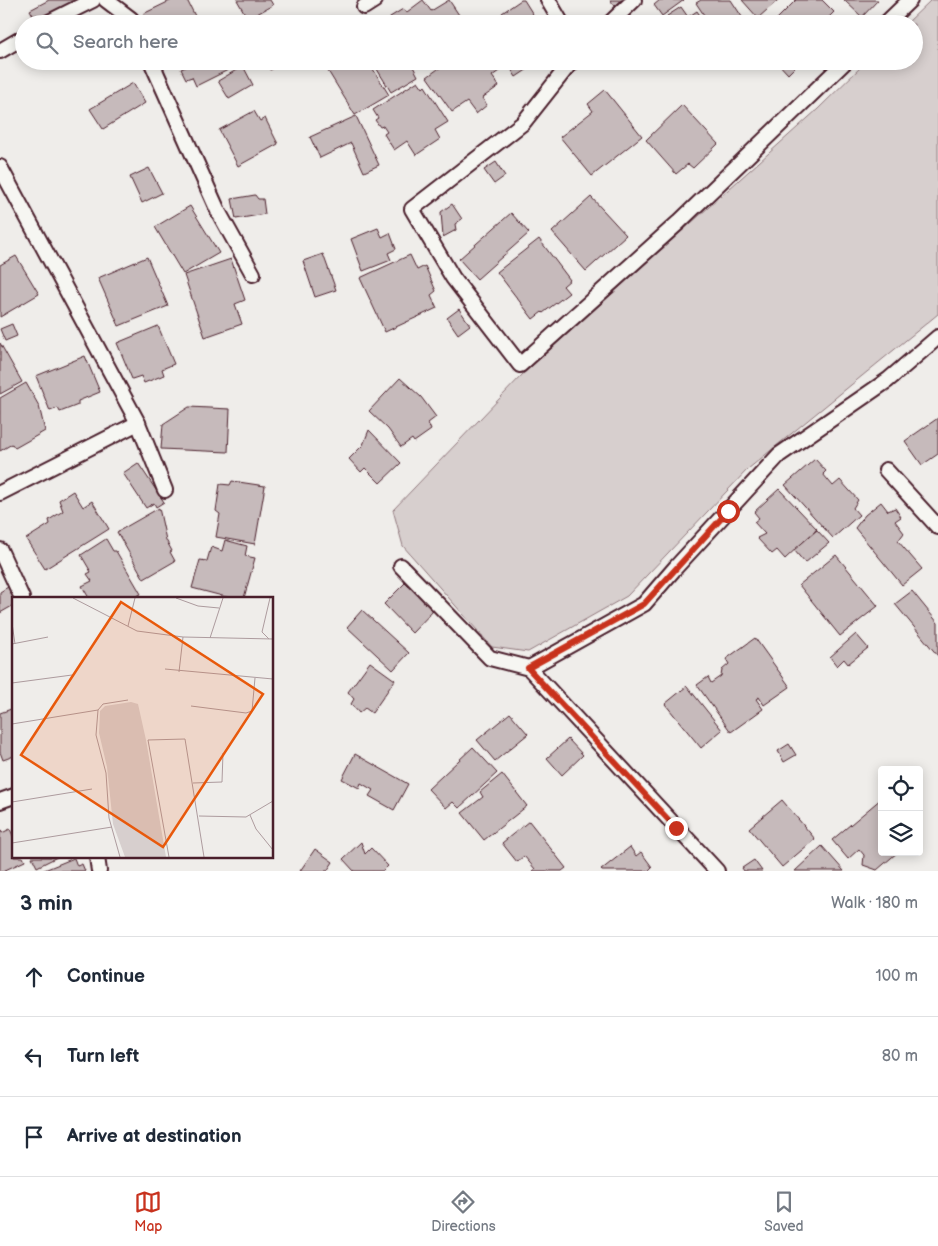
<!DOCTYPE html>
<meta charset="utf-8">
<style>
body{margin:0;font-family:"Balsamiq Sans",sans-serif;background:#f6f6f7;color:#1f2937}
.controls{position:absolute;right:15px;bottom:15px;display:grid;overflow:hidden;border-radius:5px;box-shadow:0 2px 12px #0003}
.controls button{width:45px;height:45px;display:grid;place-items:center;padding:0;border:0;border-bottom:1px solid #e0e1e3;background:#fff;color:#1f2937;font:25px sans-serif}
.stop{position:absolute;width:15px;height:15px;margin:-11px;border:4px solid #c8321e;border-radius:50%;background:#fff}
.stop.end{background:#c8321e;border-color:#fff;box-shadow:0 1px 5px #0008}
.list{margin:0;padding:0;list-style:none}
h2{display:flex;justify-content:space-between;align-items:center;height:65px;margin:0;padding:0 20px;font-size:21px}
h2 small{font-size:16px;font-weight:400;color:#747a83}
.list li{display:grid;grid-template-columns:32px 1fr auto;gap:15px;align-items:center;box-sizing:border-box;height:80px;padding:0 20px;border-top:1px solid #e0e1e3}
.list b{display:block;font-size:19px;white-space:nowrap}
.list em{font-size:16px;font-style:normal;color:#747a83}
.icon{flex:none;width:28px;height:28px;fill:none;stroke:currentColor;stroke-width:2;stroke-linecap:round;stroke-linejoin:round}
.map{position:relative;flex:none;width:938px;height:871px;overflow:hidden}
.search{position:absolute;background:#fff;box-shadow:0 2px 12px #0003;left:15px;right:15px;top:15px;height:55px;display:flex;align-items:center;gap:12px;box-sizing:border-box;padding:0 18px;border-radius:28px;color:#747a83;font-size:19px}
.sheet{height:305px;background:#fff}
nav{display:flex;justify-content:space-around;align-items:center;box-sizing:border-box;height:70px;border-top:1px solid #e0e1e3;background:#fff;font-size:14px;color:#747a83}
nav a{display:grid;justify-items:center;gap:2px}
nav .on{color:#c8321e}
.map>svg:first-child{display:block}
</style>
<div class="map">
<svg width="938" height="871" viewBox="0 0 938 871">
<rect width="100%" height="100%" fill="#efedea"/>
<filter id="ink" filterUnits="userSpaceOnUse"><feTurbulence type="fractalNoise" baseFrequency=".02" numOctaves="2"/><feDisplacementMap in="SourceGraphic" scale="10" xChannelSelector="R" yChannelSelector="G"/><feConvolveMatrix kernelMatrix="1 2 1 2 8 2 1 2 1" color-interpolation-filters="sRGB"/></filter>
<g filter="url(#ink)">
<polygon fill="#d7cfce" stroke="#90777c" points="931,0 938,0 938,314 748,469 627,596 528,652 492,647 403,546 393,510 523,374 818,109 867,61 914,61 914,24 906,24"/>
<g fill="#c6babb" stroke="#4a1f2b">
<polygon points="49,0 84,0 41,24 38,24 30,10"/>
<polygon points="172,0 187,0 199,24 147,24 143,14"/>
<polygon points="237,0 270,0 273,5 248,19"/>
<polygon points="423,0 431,11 449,0 465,24 395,24 390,17 403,9 407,12"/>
<polygon points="521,0 524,0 539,24 496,24 504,19 502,13"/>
<polygon points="610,0 622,0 615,6"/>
<polygon points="660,0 684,0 662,16 654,5"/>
<polygon points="701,0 731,0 746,23 710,24 696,3"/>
<polygon points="742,0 778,0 758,18"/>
<polygon points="796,0 822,0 834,12 822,24 772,24"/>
<polygon points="844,0 878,0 862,17"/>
<polygon points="681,7 688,17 697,11 706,24 673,24 667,16"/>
<polygon points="186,61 246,61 196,86 192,77 186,79 181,69 188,66"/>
<polygon points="265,61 288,61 270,70"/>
<polygon points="345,61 368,61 389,95 355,115 328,71"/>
<polygon points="372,61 410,61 418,76 391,92"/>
<polygon points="449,61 492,61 499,71 492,76 499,86 482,98 487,105 476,114 467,102 452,112 427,77"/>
<polygon points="506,61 528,61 531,67 516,77"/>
<polygon points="776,61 801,61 788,74"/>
<polygon points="243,66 253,85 229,99 218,81"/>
<polygon points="418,81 423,88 425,86 448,122 435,130 440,139 416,155 407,141 394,150 384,134 387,132 383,126 380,127 375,120 378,118 373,110"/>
<polygon points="133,83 145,103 103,129 90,109"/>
<polygon points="605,90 642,136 592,176 560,137 593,111 588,104"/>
<polygon points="682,105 718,144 693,168 688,164 676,174 646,140"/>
<polygon points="254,111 260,121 265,118 278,144 238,166 219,130"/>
<polygon points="356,116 379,165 364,172 351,143 320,158 310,137"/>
<polygon points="496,162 505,176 494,184 484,170"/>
<polygon points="149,168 162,193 142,203 130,177"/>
<polygon points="255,195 258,199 263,199 265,214 236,219 232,199"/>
<polygon points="591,197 626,235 586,271 552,232"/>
<polygon points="452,204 462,219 455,224 456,230 443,237 441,212"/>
<polygon points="190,206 219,253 183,274 155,227"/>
<polygon points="511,213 529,233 477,279 459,259"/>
<polygon points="378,228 382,237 390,233 396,249 388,253 391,260 363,271 351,239"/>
<polygon points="539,239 570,280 563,286 569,293 543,313 542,312 533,319 497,272"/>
<polygon points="323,254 336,290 315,297 303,261"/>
<polygon points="410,255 417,270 425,266 436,291 431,295 437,308 385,332 360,278"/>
<polygon points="16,256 39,294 0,317 0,265"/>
<polygon points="147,257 168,306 119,326 98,278"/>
<polygon points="231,259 245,300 235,304 242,324 205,337 184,275"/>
<polygon points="459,309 470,325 458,334 447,318"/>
<polygon points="12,324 17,336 5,341 0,329"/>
<polygon points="158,326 174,364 162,369 164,375 144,383 141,376 132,379 117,343"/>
<polygon points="0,343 22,382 0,394"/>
<polygon points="85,356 100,392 78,401 78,405 60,412 58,408 50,411 36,376"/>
<polygon points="400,378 421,397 436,417 428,423 431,430 414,442 412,439 401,447 388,429 369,411"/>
<polygon points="26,383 39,406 45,431 15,448 12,444 0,451 0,398"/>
<polygon points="189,407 230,409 228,452 161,449 163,424"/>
<polygon points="938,418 938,454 922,465 905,441"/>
<polygon points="369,430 401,463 380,483 365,468 361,472 349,459 363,445"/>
<polygon points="815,459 826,471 823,474 833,486 840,480 858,500 853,508 859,515 833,538 785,485"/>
<polygon points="138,463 164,502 156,507 154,503 146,508 123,473"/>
<polygon points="232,481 265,486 255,544 216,537 220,514 216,511 220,484 230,485"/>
<polygon points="779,489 817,529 785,559 777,550 772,554 757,538 765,534 754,522 759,518 754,512"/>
<polygon points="73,491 83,507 92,501 109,529 45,569 26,539 50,524 49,520 63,511 59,500"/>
<polygon points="881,502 888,511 895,508 901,517 895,521 904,533 898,541 922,569 902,585 855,528 865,515"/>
<polygon points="159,508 166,540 172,551 170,552 175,561 144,579 117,532"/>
<polygon points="817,530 829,543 805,563 794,550"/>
<polygon points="106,539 113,551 116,551 141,594 133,598 89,598 82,586 92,581 87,574 91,572 81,555"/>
<polygon points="225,540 247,546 245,556 255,558 244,598 230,598 192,588 200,560 207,561 211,547 222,551"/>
<polygon points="836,555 878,606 840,636 799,585"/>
<polygon points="407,581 435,609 412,633 384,604"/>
<polygon points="8,587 14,598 14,605 0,613 0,592"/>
<polygon points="912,591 938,623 938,656 895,604"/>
<polygon points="362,610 409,653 393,670 347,627"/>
<polygon points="856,634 868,648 848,664 844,659 837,666 830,657"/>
<polygon points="755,638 790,687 764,705 759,697 756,699 763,709 731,732 697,685 708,677 711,683 721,676 722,670 729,664 726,659"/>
<polygon points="370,662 395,680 372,713 365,708 359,713 351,704 354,699 348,692"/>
<polygon points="687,686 722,730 701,748 665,704"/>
<polygon points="14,708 14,756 3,760 0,752 0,713"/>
<polygon points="510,713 528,734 495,761 477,740"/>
<polygon points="568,739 583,755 562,775 547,758"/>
<polygon points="789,744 796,755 784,762 778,751"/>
<polygon points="473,747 497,773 459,808 453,802 446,808 428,789"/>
<polygon points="355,754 408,784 394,810 369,796 373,790 361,783 359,788 342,779"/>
<polygon points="502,774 527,806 484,840 462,813 483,797 480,792"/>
<polygon points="882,798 882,852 898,852 877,870 863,865 864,855 859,849 848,859 832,840"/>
<polygon points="782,800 815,839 782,867 749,828"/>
<polygon points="529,821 566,868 562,871 532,871 535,869 524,856 517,862 502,843"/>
<polygon points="0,828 2,833 10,829 14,838 14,857 23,857 25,861 3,871 0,871"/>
<polygon points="361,842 365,854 371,848 388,866 383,871 354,871 343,859"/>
<polygon points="822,846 844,871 795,871"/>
<polygon points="630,847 636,856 641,852 652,867 648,871 602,871 601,870"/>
<polygon points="315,849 333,862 327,871 300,871"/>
<polygon points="32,857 57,857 37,867"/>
<polygon points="74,858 77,866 82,864 85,871 42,871"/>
<polygon points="754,860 762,871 744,871 742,868"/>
</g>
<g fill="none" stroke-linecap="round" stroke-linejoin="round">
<defs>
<g id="street">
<polyline points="106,0 131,19 134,24"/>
<polyline points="548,0 562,24"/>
<polyline points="364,7 375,0"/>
<polyline points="45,24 93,0"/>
<polyline points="609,24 634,0"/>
<polyline points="885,24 910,0"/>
<polyline points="0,51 24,37"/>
<polyline points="151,61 218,211 253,274"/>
<polyline points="572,61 523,123 412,209 453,278 520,365 679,222 846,61"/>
<polyline points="0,167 138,423 165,490"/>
<polyline points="886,470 938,527"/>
<polyline points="0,493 138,423"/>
<polyline points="0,550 22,598"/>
<polyline points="401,566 490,658 529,668 717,871"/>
<polyline points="529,668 644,604 676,567 779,455 888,380 938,337"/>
<polyline points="0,801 14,796"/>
<polyline points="97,857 99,871"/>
</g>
</defs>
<use href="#street" stroke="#4a1f2b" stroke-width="18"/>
<use href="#street" stroke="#f6f6f2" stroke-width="14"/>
</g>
</g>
<g fill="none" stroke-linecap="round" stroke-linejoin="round" filter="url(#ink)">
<polyline stroke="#c8321e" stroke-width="6" points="676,828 528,668 644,604 728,511"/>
</g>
<g transform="translate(12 597)">
<rect width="261" height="261" fill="#efedea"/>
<path d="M119,105L126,107L134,143L154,260H113L101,227L95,170L87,136L88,114L93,109Z" fill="#d7cfce"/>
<path fill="none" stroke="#ad9b9e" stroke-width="1" d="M61,1L125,34L171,40L261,42M164,1L186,9L207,11M0,26L3,47M116,29L123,1M198,41L211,1M257,42L250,35L258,1M0,47L36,40M153,72L261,82M167,75L171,40M0,86L60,78M179,109L234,116L240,114L243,81M86,113L84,138L94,176L97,221L108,260M0,127L86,113L91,107L116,103M181,186L210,185L211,156M0,205L80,192M238,218L244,232L261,253M187,219L234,220L261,204M0,246L100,230M157,260L136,143L173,142L192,260"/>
<path fill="#e8590c" fill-opacity="0.15" stroke="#e8590c" stroke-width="2.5" d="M109,5L251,97L151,250L9,158Z"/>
<rect width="261" height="261" fill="none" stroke="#4a1f2b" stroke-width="2.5"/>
</g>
</svg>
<div class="controls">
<button><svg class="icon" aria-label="locate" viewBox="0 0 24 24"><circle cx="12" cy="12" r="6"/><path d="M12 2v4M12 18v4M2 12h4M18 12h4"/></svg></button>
<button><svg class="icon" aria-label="layers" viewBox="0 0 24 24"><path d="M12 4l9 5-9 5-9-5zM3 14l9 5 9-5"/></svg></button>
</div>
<div class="stop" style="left:728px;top:511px"></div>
<div class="stop end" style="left:676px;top:828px"></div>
<div class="search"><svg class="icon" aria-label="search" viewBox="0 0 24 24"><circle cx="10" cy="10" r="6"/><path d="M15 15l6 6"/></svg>Search here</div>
</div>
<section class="sheet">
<h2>3 min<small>Walk · 180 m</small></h2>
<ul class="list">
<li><svg class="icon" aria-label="ahead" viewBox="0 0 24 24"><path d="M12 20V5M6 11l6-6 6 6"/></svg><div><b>Continue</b></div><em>100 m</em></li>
<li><svg class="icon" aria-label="left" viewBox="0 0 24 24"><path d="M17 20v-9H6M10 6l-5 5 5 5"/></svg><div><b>Turn left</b></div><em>80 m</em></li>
<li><svg class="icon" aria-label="arrive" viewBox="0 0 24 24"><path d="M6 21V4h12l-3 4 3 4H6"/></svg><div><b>Arrive at destination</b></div></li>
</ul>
</section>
<nav>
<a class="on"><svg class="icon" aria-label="map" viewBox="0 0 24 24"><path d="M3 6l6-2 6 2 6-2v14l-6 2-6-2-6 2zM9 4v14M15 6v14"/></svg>Map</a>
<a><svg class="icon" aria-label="directions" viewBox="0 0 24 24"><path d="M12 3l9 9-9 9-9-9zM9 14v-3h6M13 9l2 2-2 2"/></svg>Directions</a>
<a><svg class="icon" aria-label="saved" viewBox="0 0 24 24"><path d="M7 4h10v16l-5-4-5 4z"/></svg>Saved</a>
</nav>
